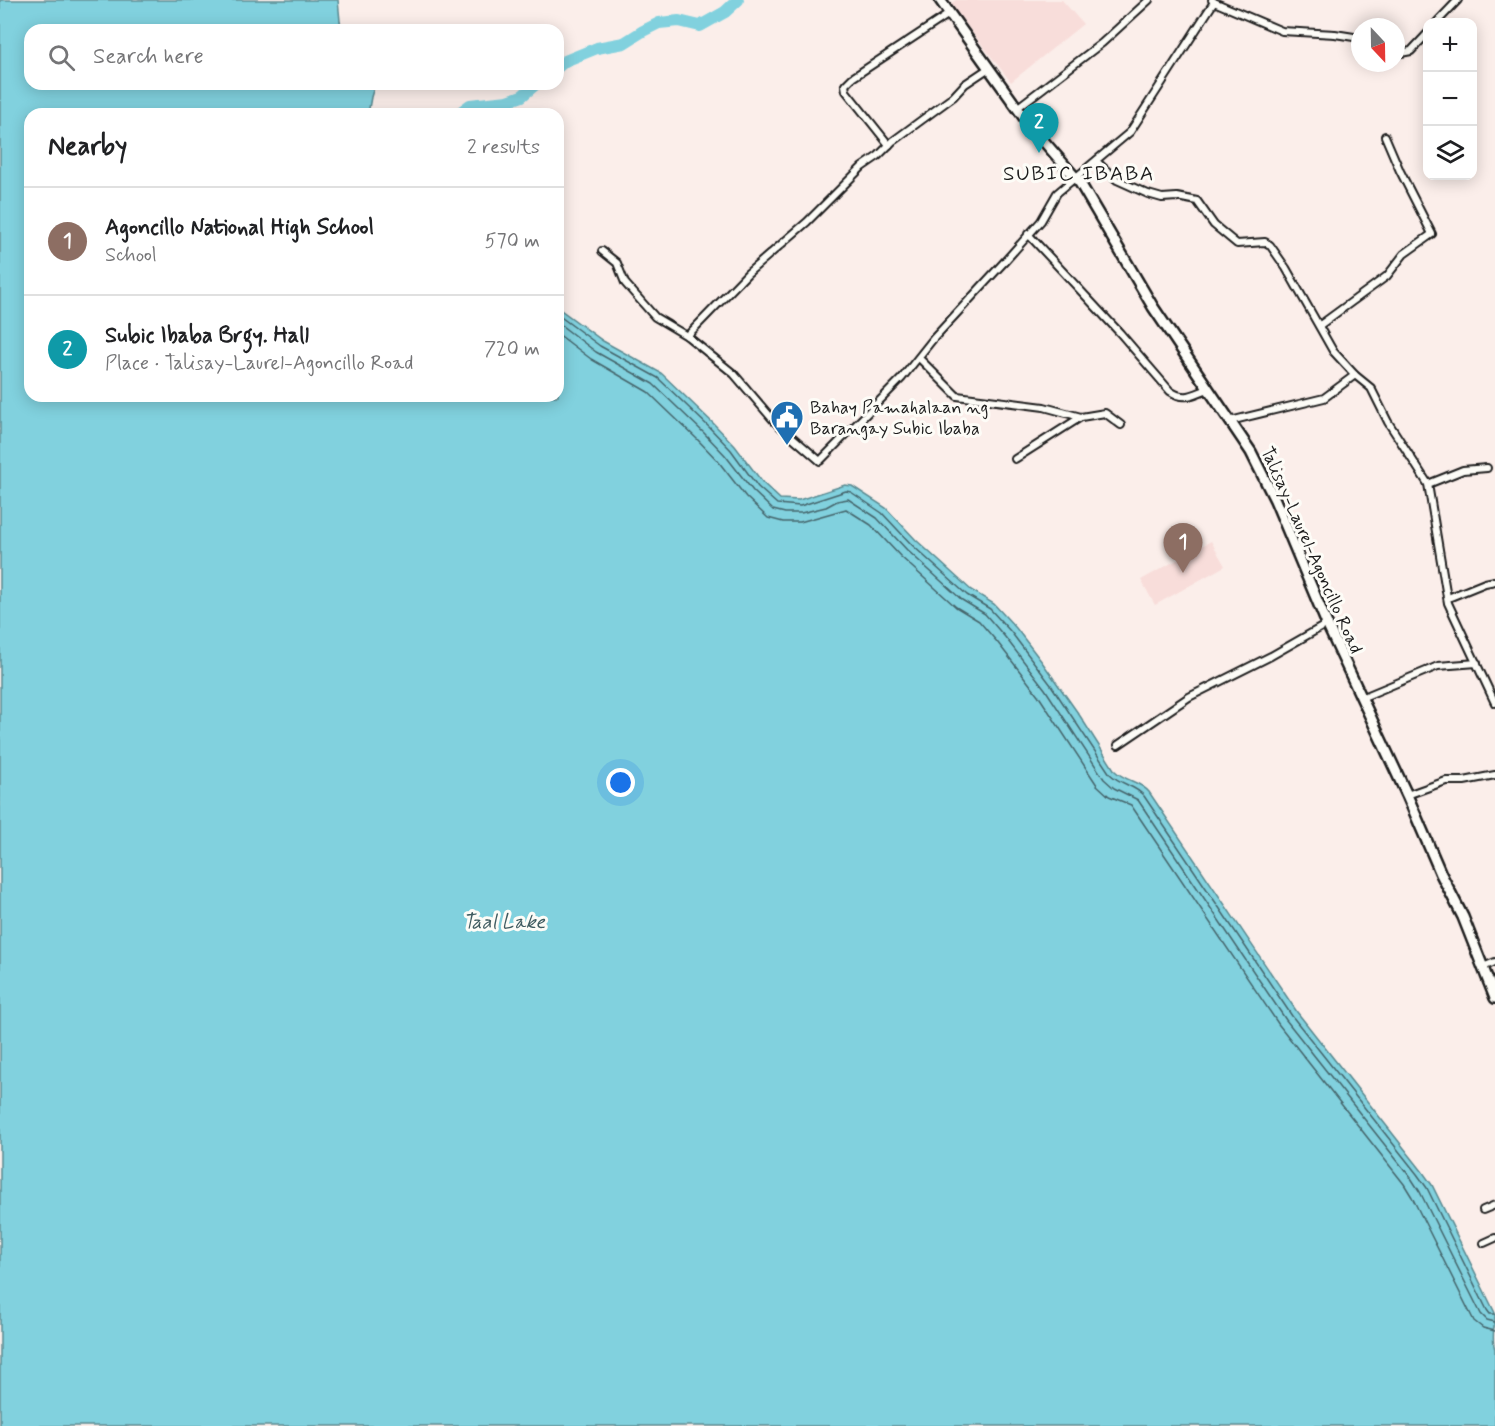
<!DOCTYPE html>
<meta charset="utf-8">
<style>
body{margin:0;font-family:Mynerve,sans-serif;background:#f2f2f2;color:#202124}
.controls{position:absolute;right:18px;top:18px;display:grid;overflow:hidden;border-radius:12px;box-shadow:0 3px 15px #0003}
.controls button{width:54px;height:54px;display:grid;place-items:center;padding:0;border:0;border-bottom:2px solid #e0e0e0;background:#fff;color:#202124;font:30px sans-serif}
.compass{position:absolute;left:1351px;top:18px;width:54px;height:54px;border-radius:50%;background:#fff;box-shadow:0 3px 15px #0003;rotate:158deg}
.you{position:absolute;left:621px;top:783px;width:21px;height:21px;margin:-15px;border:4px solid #fff;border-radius:50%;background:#1a73e8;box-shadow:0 0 0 9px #1a73e833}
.badge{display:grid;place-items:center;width:39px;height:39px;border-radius:50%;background:#1a73e8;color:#fff;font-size:20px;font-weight:700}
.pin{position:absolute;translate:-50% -50px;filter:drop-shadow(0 2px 3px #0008)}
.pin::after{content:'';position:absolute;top:32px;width:21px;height:18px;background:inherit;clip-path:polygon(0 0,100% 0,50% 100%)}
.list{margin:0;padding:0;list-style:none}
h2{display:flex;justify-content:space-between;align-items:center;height:78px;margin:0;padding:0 24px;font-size:26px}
h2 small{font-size:20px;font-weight:400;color:#757577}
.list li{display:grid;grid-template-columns:39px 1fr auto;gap:18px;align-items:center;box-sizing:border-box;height:108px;padding:0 24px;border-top:2px solid #e0e0e0}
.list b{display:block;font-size:22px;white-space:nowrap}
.list p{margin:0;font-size:20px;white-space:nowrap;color:#757577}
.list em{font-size:20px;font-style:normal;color:#757577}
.icon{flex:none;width:33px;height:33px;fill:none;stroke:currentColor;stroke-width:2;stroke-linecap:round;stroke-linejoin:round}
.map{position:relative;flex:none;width:1495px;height:1426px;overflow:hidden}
.search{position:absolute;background:#fff;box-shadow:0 3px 15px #0003;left:24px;top:24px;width:540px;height:66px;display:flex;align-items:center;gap:15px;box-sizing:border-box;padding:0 21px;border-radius:18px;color:#757577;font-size:22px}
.panel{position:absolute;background:#fff;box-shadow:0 3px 15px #0003;left:24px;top:108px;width:540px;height:294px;border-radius:18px}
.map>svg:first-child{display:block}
</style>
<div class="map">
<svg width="1495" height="1426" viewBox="0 0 1495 1426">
<rect width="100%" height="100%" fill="#fbeeea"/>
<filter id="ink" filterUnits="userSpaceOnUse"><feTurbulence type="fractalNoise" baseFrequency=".0167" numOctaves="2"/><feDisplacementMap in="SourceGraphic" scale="12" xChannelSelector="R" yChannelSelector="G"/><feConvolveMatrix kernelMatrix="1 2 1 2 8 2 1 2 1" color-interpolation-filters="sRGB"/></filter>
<g filter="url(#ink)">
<g fill="#f8ddda">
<polygon points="956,0 1062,0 1083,24 1011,82 950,4"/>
<polygon points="1211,541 1225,566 1155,605 1141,580"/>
</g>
<path fill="#81d1de" stroke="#598990" stroke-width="1.5" d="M0,0H338L340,21L343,30H30V84H375L371,97L368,114H30V396H558V308L603,341L661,373L713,423L735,446L763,483L780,499L799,500L845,485L852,486L886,508L916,540L971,590L994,604L1016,628L1042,662L1080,716L1115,771C1125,781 1140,781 1149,792L1297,1012L1422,1171L1432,1185L1495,1313C1495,1325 1491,1339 1495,1349V1426H0Z"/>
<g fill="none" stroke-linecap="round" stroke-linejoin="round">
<g stroke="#44646a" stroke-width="1.5">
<path d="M558,315L600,346L658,378L709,427L731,450L758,487L777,504L800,506L846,491L851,492L882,513L912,545L967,595L990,609L1011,632L1051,685L1110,774C1121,785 1135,785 1144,796L1292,1016L1417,1174L1427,1188L1487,1310L1490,1314H1495"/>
<polyline points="558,323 596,352 653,384 704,433 725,455 753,491 773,510 785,513 801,513 826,507 837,501 848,499 877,518 907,550 962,600 985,614 1005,637 1045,689 1104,779 1114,788 1138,800 1286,1020 1411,1178 1420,1192 1481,1314 1487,1320 1495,1322"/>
<polyline points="558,334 591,359 648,392 697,439 718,461 746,497 768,518 783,522 800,522 846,509 871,525 901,557 956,607 979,621 998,643 1038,695 1097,785 1109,796 1131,805 1279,1025 1404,1184 1412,1197 1474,1321 1483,1328 1495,1331"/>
</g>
<g stroke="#81d1de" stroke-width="12">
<polyline points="558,67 565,61 597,48 624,43 643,31 659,23 679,21 700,26 725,12 738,0"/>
<polyline points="458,114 470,105 508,101 522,96 536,84"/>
</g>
<defs>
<g id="street">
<polyline points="1214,2 1282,31 1335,34 1360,38"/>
<polyline points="1437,22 1458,0"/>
<polyline points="1396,54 1411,51 1428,33"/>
<polyline points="1017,108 1102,43 1149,0"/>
<polyline points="889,145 846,91 845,85 852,78 949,14"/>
<polyline points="1096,161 1117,180 1148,194 1162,198 1177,197 1197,201 1214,225 1237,244 1265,242 1270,245 1286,268 1333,351 1355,375 1371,388 1388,422 1428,484 1448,603 1495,703"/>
<path d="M1028,234L1120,333L1170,391C1185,401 1192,395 1208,389"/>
<polyline points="602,251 617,263 625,283 655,317 687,336 734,374 775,422 820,461 902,378 933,339 1006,260 1041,221 1057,193 1130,132 1214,2 1212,0"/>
<polyline points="1320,325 1387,276 1404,254 1432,234 1400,171 1385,136"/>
<polyline points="687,336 748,273 807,222 862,167 878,156 893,141 953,97 965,84 989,68"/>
<polyline points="919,358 957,396 1044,407 1081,417 1105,413 1121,425"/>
<polyline points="1230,421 1324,398 1355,375"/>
<polyline points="1015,459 1081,417"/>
<polyline points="1428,484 1463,470 1487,468"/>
<polyline points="1448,598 1485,583 1495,581"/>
<polyline points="1361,698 1438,666 1477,663"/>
<polyline points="1118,745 1189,697 1271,656 1327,624"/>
<polyline points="1407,795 1446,781 1464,781 1495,775"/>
<polyline points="1483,967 1495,962"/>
<polyline points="1483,1210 1495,1205"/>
<polyline points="1484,1243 1495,1238"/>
</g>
<polyline id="secondary" points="940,0 1028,123 1080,183 1153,307 1251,452 1275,500 1327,624 1407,795 1441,874 1463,917 1495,998"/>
</defs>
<use href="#street" stroke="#1c1c1c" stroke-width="10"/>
<use href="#secondary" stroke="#1c1c1c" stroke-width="14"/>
<use href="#street" stroke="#fdfcf7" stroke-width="6"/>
<use href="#secondary" stroke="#fdfcf7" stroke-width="9"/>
</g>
</g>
<defs>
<symbol id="civic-pin" viewBox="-11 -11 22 30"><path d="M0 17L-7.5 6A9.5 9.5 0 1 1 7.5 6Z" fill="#1f6fb2" stroke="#fdfcf7"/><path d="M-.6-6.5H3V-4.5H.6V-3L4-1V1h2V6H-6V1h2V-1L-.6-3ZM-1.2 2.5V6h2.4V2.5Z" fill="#fff"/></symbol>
</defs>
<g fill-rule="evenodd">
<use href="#civic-pin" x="768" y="398" width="38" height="52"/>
</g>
<g text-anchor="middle" stroke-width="6" stroke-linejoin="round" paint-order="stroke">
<g font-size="18" fill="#1c1c1c" stroke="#fdfcf7" text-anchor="start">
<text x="810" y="413">Bahay Pamahalaan ng<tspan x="810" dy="21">Barangay Subic Ibaba</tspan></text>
</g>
<g font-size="18" fill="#1c1c1c" stroke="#fdfcf7">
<text transform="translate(1312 550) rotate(66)" y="6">Talisay-Laurel-Agoncillo Road</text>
</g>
<g font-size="20" font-style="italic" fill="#3f5b60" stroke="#fdfcf7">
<text x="504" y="928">Taal Lake</text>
</g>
<g font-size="21" letter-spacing="1.5" fill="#1c1c1c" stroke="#fdfcf7">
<text x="1079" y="180">SUBIC IBABA</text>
</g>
</g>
</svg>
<div class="controls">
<button>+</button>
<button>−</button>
<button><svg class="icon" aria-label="layers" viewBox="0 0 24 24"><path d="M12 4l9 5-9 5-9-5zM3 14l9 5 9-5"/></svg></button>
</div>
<svg class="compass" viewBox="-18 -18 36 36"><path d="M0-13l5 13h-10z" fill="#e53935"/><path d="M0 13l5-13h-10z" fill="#757577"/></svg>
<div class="you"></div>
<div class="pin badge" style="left:1183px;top:573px;background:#8d6e63">1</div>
<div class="pin badge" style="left:1039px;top:153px;background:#0f9aa8">2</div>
<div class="search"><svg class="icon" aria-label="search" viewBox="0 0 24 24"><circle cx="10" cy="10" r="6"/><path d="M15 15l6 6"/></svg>Search here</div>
<section class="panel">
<h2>Nearby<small>2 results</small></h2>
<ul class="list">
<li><span class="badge" style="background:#8d6e63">1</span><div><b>Agoncillo National High School</b><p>School</p></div><em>570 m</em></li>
<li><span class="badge" style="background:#0f9aa8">2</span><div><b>Subic Ibaba Brgy. Hall</b><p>Place · Talisay-Laurel-Agoncillo Road</p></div><em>720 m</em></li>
</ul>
</section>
</div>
